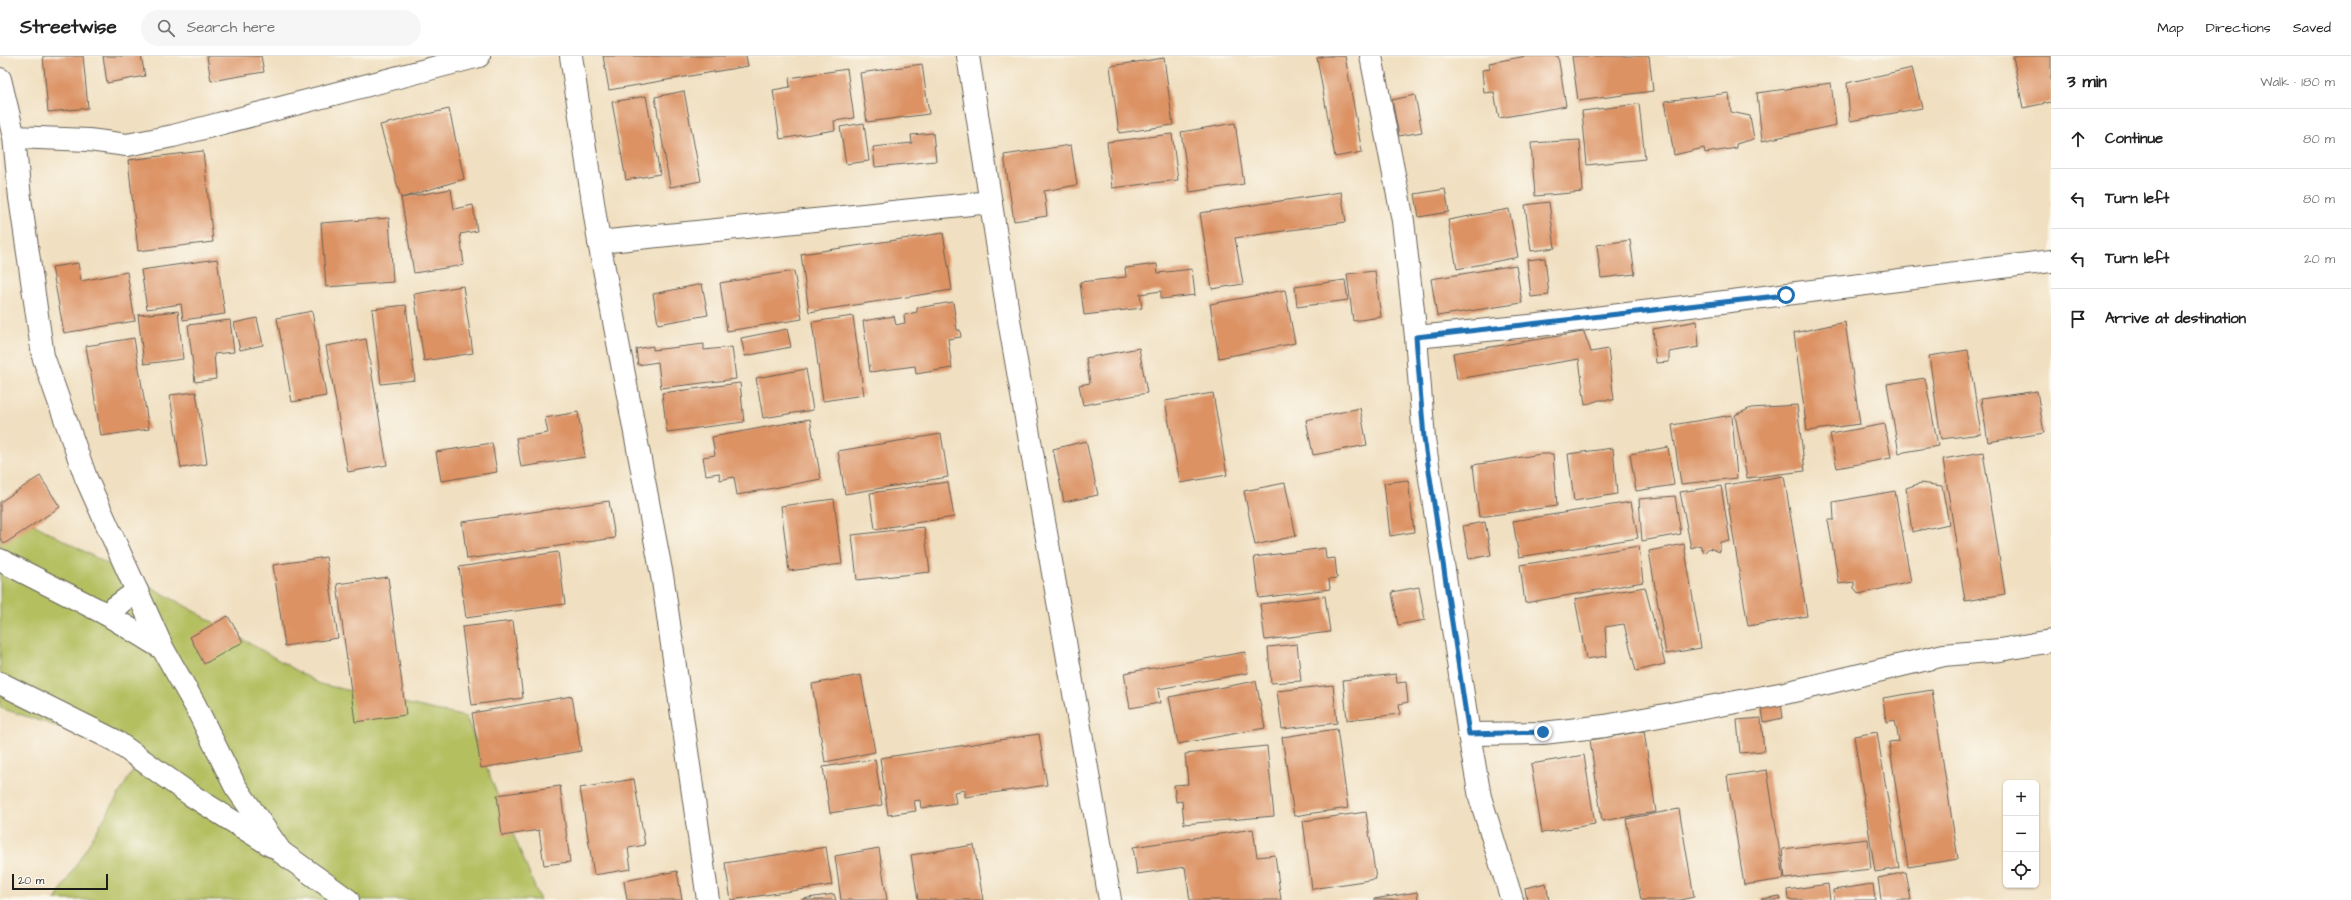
<!DOCTYPE html>
<meta charset="utf-8">
<style>
body{margin:0;font-family:"Architects Daughter",sans-serif;background:#f6f6f6;color:#222}
.controls{position:absolute;right:12px;bottom:12px;display:grid;overflow:hidden;border-radius:6px;box-shadow:0 1px 3px #0004}
.controls button{width:36px;height:36px;display:grid;place-items:center;padding:0;border:0;border-bottom:1px solid #e0e0e0;background:#fff;color:#222;font:20px sans-serif}
.scale{position:absolute;left:12px;bottom:10px;width:96px;box-sizing:border-box;padding-left:4px;border:2px solid #1c1c1c;border-top:0;font-size:11px;line-height:14px;white-space:nowrap;color:#1c1c1c;-webkit-text-stroke:3px #fbf7ec;paint-order:stroke}
.stop{position:absolute;width:12px;height:12px;margin:-9px;border:3px solid #1f6fb2;border-radius:50%;background:#fff}
.stop.end{background:#1f6fb2;border-color:#fff;box-shadow:0 1px 4px #0008}
.list{margin:0;padding:0;list-style:none}
h2{display:flex;justify-content:space-between;align-items:center;height:52px;margin:0;padding:0 16px;font-size:17px}
h2 small{font-size:13px;font-weight:400;color:#767676}
.list li{display:grid;grid-template-columns:26px 1fr auto;gap:12px;align-items:center;box-sizing:border-box;height:60px;padding:0 16px;border-top:1px solid #e0e0e0}
.list b{display:block;font-size:15px;white-space:nowrap}
.list em{font-size:13px;font-style:normal;color:#767676}
.icon{flex:none;width:22px;height:22px;fill:none;stroke:currentColor;stroke-width:2;stroke-linecap:round;stroke-linejoin:round}
.map{position:relative;flex:none;width:2051px;height:844px;overflow:hidden}
header{display:flex;align-items:center;gap:24px;box-sizing:border-box;height:56px;padding:0 20px;background:#fff;border-bottom:1px solid #e0e0e0}
header strong{font-size:19px}
nav{display:flex;gap:22px;margin-inline-start:auto;font-size:14px}
.search{width:280px;height:36px;background:#f6f6f6;display:flex;align-items:center;gap:10px;box-sizing:border-box;padding:0 14px;border-radius:22px;color:#767676;font-size:15px}
main{display:flex}
aside{flex:1;background:#fff}
.map>svg:first-child{display:block}
</style>
<header>
<strong>Streetwise</strong>
<div class="search"><svg class="icon" aria-label="search" viewBox="0 0 24 24"><circle cx="10" cy="10" r="6"/><path d="M15 15l6 6"/></svg>Search here</div>
<nav><a>Map</a><a>Directions</a><a>Saved</a></nav>
</header>
<main>
<div class="map">
<svg width="2051" height="844" viewBox="0 0 2051 844">
<rect width="100%" height="100%" fill="#fbf7ec"/>
<filter id="ink" filterUnits="userSpaceOnUse"><feTurbulence type="fractalNoise" baseFrequency=".025" numOctaves="2"/><feDisplacementMap in="SourceGraphic" scale="8" xChannelSelector="R" yChannelSelector="G"/><feConvolveMatrix kernelMatrix="1 2 1 2 8 2 1 2 1" color-interpolation-filters="sRGB"/></filter>
<filter id="wash" filterUnits="userSpaceOnUse"><feTurbulence type="fractalNoise" baseFrequency=".012" numOctaves="4" result="noise"/><feDisplacementMap in="SourceGraphic" scale="16" xChannelSelector="R" yChannelSelector="G"/><feGaussianBlur stdDeviation="0.9" result="paint"/><feColorMatrix in="noise" values="0 0 0 0 0 0 0 0 0 0 0 0 0 0 0 0 0 1.4 0 .05"/><feComposite in="paint" operator="in"/></filter>
<g filter="url(#wash)">
<rect width="100%" height="100%" fill="#f0dfc0"/>
<polygon fill="#b4bf61" stroke="#686e3e" points="0,450 182,548 320,628 466,661 540,844 55,844 143,698 0,652"/>
<g id="blocks">
<g fill="#dc9264">
<polygon points="43,0 83,0 88,52 48,56"/>
<polygon points="103,0 141,0 145,20 107,27"/>
<polygon points="207,0 261,0 264,16 211,25"/>
<polygon points="603,0 746,0 748,10 609,34"/>
<polygon points="1325,0 1345,0 1362,96 1335,101 1317,2"/>
<polygon points="1526,0 1558,0 1566,50 1499,62 1494,36 1484,37 1482,14 1490,13 1489,7"/>
<polygon points="1572,0 1649,0 1653,35 1578,45"/>
<polygon points="2013,0 2051,0 2051,46 2023,52"/>
<polygon points="1164,2 1173,69 1119,77 1110,10"/>
<polygon points="922,8 929,58 867,66 860,17"/>
<polygon points="1912,12 1922,52 1850,65 1847,27"/>
<polygon points="847,13 854,62 834,65 835,74 780,83 773,34 790,31 789,22"/>
<polygon points="1831,27 1836,69 1762,85 1757,37"/>
<polygon points="684,35 701,125 670,131 655,41"/>
<polygon points="1729,37 1731,56 1750,60 1754,83 1736,88 1737,92 1705,97 1704,92 1674,99 1665,45"/>
<polygon points="1415,39 1422,76 1399,80 1392,44"/>
<polygon points="646,40 660,118 626,124 612,46"/>
<polygon points="1639,48 1645,103 1587,109 1582,55"/>
<polygon points="449,53 464,123 401,142 451,133 454,153 473,149 477,175 460,178 464,209 414,217 401,142 380,69"/>
<polygon points="864,67 869,105 846,108 840,71"/>
<polygon points="1235,67 1244,128 1190,136 1181,76"/>
<polygon points="933,77 936,105 875,111 873,91 912,87 911,79"/>
<polygon points="1172,78 1178,124 1112,132 1107,86"/>
<polygon points="1580,84 1583,136 1535,140 1531,87"/>
<polygon points="1071,89 1077,129 1044,135 1047,160 1014,165 1004,99"/>
<polygon points="203,95 213,186 138,195 128,104"/>
<polygon points="1445,133 1449,156 1419,161 1415,138"/>
<polygon points="1341,136 1346,166 1235,182 1243,228 1212,233 1200,157"/>
<polygon points="1549,146 1555,192 1531,195 1525,149"/>
<polygon points="1509,153 1518,201 1457,213 1448,164"/>
<polygon points="389,162 393,226 326,231 321,167"/>
<polygon points="943,177 952,234 809,256 801,198"/>
<polygon points="1630,184 1635,218 1601,222 1597,189"/>
<polygon points="1545,202 1549,239 1531,241 1527,204"/>
<polygon points="217,203 225,258 183,264 181,248 147,253 141,214"/>
<polygon points="78,207 81,225 127,216 135,265 64,277 52,211"/>
<polygon points="1157,208 1158,217 1192,213 1195,239 1161,243 1161,235 1140,238 1142,252 1084,259 1080,226 1126,221 1125,212"/>
<polygon points="1516,209 1522,247 1437,260 1431,223"/>
<polygon points="794,215 802,263 727,275 720,227"/>
<polygon points="1375,215 1381,261 1353,265 1347,218"/>
<polygon points="1345,224 1348,244 1297,251 1295,231"/>
<polygon points="702,228 708,259 658,268 653,238"/>
<polygon points="463,230 473,297 424,305 414,238"/>
<polygon points="1285,234 1295,287 1219,302 1210,248"/>
<polygon points="953,246 957,274 960,274 961,281 948,283 952,312 916,318 915,310 870,316 863,265 894,260 896,269 905,267 904,259 917,256 917,252"/>
<polygon points="406,249 415,324 381,328 372,253"/>
<polygon points="178,255 183,303 144,308 138,259"/>
<polygon points="312,255 326,340 292,346 277,262"/>
<polygon points="853,260 864,339 823,345 812,266"/>
<polygon points="257,262 263,289 240,294 234,267"/>
<polygon points="230,264 234,296 214,298 216,323 195,326 188,269"/>
<polygon points="1697,265 1699,291 1669,296 1669,306 1656,307 1653,273"/>
<polygon points="1845,266 1860,368 1807,375 1794,277"/>
<polygon points="787,273 791,291 745,300 741,282"/>
<polygon points="1584,276 1591,296 1608,293 1614,344 1599,344 1585,349 1579,303 1457,323 1453,297"/>
<polygon points="134,282 149,373 101,380 86,290"/>
<polygon points="366,283 387,409 348,416 326,290"/>
<polygon points="704,288 704,294 732,291 736,323 661,332 658,306 638,309 636,293 653,290 653,294"/>
<polygon points="1139,292 1147,337 1083,349 1079,329 1090,327 1086,302"/>
<polygon points="1968,294 1981,378 1941,383 1929,300"/>
<polygon points="806,313 813,354 763,362 756,322"/>
<polygon points="1925,322 1938,390 1899,397 1887,328"/>
<polygon points="740,327 744,366 667,376 662,337"/>
<polygon points="2037,335 2044,377 1988,386 1981,343"/>
<polygon points="196,336 207,408 181,412 170,339"/>
<polygon points="1213,337 1227,419 1180,427 1165,345"/>
<polygon points="1797,349 1805,415 1747,422 1735,359 1751,352"/>
<polygon points="1360,352 1367,389 1313,399 1306,364"/>
<polygon points="578,356 585,401 521,411 516,382 548,377 545,362"/>
<polygon points="1732,359 1737,422 1681,428 1672,369"/>
<polygon points="810,363 821,423 737,439 734,421 720,424 719,417 706,419 703,401 715,399 712,381"/>
<polygon points="1885,368 1891,402 1837,412 1830,378"/>
<polygon points="941,378 948,421 845,438 838,395"/>
<polygon points="1086,385 1098,439 1064,446 1053,393"/>
<polygon points="492,387 497,416 441,425 436,396"/>
<polygon points="1668,391 1674,429 1636,435 1630,398"/>
<polygon points="1613,392 1617,438 1574,445 1568,398"/>
<polygon points="1983,396 2005,538 1965,545 1943,403"/>
<polygon points="1541,398 1553,398 1557,450 1479,461 1473,409"/>
<polygon points="40,420 60,451 4,488 0,482 0,446"/>
<polygon points="1784,420 1807,560 1748,570 1725,429"/>
<polygon points="1408,424 1414,476 1390,480 1384,427"/>
<polygon points="948,426 954,461 875,473 870,437"/>
<polygon points="1285,427 1296,480 1255,489 1244,435"/>
<polygon points="1921,427 1942,430 1949,468 1912,476 1906,432"/>
<polygon points="1721,430 1730,485 1720,486 1720,496 1709,492 1704,497 1700,489 1691,492 1680,436"/>
<polygon points="1895,435 1911,526 1859,538 1854,532 1854,526 1839,528 1828,464 1834,464 1833,446"/>
<polygon points="1675,440 1681,478 1642,485 1639,443"/>
<polygon points="834,443 842,508 789,515 781,450"/>
<polygon points="609,445 615,482 467,503 462,466"/>
<polygon points="1631,446 1638,482 1519,501 1513,465"/>
<polygon points="1485,466 1491,499 1469,503 1463,470"/>
<polygon points="924,471 930,516 857,524 852,479"/>
<polygon points="1684,488 1701,592 1666,598 1649,495"/>
<polygon points="1639,490 1643,526 1525,547 1520,509"/>
<polygon points="1325,492 1326,503 1335,502 1337,522 1329,523 1330,533 1259,542 1254,501"/>
<polygon points="558,496 565,548 466,562 459,511"/>
<polygon points="326,501 338,582 285,590 273,509"/>
<polygon points="388,521 406,659 355,666 337,528"/>
<polygon points="1419,531 1425,564 1398,569 1392,536"/>
<polygon points="1645,531 1665,608 1636,615 1624,568 1605,571 1607,600 1586,603 1575,543"/>
<polygon points="1325,540 1330,576 1265,584 1260,548"/>
<polygon points="228,560 243,586 204,608 190,581"/>
<polygon points="513,565 523,642 472,649 462,571"/>
<polygon points="1297,588 1301,625 1271,627 1268,591"/>
<polygon points="1245,596 1248,617 1158,633 1160,647 1130,652 1124,617"/>
<polygon points="1396,618 1397,627 1406,626 1408,646 1399,648 1400,658 1347,664 1343,624"/>
<polygon points="861,619 875,696 825,706 812,628"/>
<polygon points="1256,625 1265,672 1178,688 1169,641"/>
<polygon points="1333,629 1337,667 1282,673 1277,635"/>
<polygon points="1932,634 1958,803 1908,811 1889,686 1899,685 1895,664 1886,666 1883,642"/>
<polygon points="572,640 581,695 481,712 472,657"/>
<polygon points="1780,640 1783,662 1764,666 1760,643"/>
<polygon points="1761,662 1764,695 1740,697 1737,664"/>
<polygon points="1337,673 1348,752 1294,760 1282,681"/>
<polygon points="1644,675 1656,756 1602,765 1590,684"/>
<polygon points="1877,676 1899,812 1875,816 1854,680"/>
<polygon points="1039,678 1047,729 965,741 965,734 954,736 956,747 921,752 920,744 914,745 916,755 888,759 880,702"/>
<polygon points="1267,690 1274,760 1184,768 1182,745 1176,746 1174,729 1188,728 1185,698"/>
<polygon points="1584,699 1595,768 1542,777 1531,708"/>
<polygon points="875,703 882,749 830,757 823,711"/>
<polygon points="1767,714 1784,823 1744,829 1727,720"/>
<polygon points="634,723 645,789 628,792 631,813 594,819 580,732"/>
<polygon points="560,730 570,806 544,809 539,774 502,780 497,739"/>
<polygon points="1679,753 1694,841 1680,844 1641,844 1626,763"/>
<polygon points="1366,756 1376,823 1312,833 1303,765"/>
<polygon points="1253,773 1257,801 1275,799 1281,844 1190,844 1185,811 1137,818 1133,791"/>
<polygon points="1868,783 1871,813 1785,823 1782,793"/>
<polygon points="974,789 983,844 918,844 911,799"/>
<polygon points="826,791 832,829 731,844 725,807"/>
<polygon points="879,792 887,844 841,844 835,800"/>
<polygon points="677,815 682,844 627,844 624,825"/>
<polygon points="1906,816 1911,844 1881,844 1878,822"/>
<polygon points="1546,827 1549,844 1527,844 1525,832"/>
<polygon points="1828,828 1830,844 1788,844 1787,834"/>
<polygon points="1873,828 1875,844 1834,844 1833,834"/>
<polygon points="1417,836 1418,844 1374,844 1374,843"/>
<polygon points="834,838 836,844 802,844 802,843"/>
<polygon points="1780,840 1781,844 1761,844 1761,843"/>
</g>
</g>
</g>
<g filter="url(#ink)">
<use href="#blocks" fill-opacity="0" stroke="#666055" stroke-width="1"/>
<g fill="none" stroke-linecap="round" stroke-linejoin="round">
<defs>
<g id="street">
<polyline points="571,0 599,186 663,525 708,844"/>
<polyline points="968,0 1010,270 1110,844"/>
<polyline points="1371,0 1403,165 1416,281 1424,383 1469,678 1480,741 1512,844"/>
<polyline points="0,23 14,81 20,142 43,300 86,422 163,593"/>
<polyline points="14,81 89,84 127,89 173,80 479,0"/>
<polyline points="599,186 991,146"/>
<polyline points="1416,281 1539,269 2051,205"/>
<polyline points="0,504 106,558 163,593 195,649 235,730 281,796 348,844"/>
<polyline points="106,558 137,535"/>
<polyline points="0,627 114,684 191,739 272,790"/>
<polyline points="1469,678 1543,677 1605,670 1785,637 1944,599 2000,594 2051,585"/>
</g>
</defs>
<use href="#street" stroke="#666055" stroke-width="24"/>
<use href="#street" stroke="#fff" stroke-width="22"/>
</g>
</g>
<g fill="none" stroke-linecap="round" stroke-linejoin="round" filter="url(#ink)">
<polyline stroke="#1f6fb2" stroke-width="5" points="1543,676 1469,678 1424,382 1416,281 1786,239"/>
</g>
</svg>
<div class="controls">
<button>+</button>
<button>−</button>
<button><svg class="icon" aria-label="locate" viewBox="0 0 24 24"><circle cx="12" cy="12" r="6"/><path d="M12 2v4M12 18v4M2 12h4M18 12h4"/></svg></button>
</div>
<div class="scale">20 m</div>
<div class="stop" style="left:1786px;top:239px"></div>
<div class="stop end" style="left:1543px;top:676px"></div>
</div>
<aside>
<h2>3 min<small>Walk · 180 m</small></h2>
<ul class="list">
<li><svg class="icon" aria-label="ahead" viewBox="0 0 24 24"><path d="M12 20V5M6 11l6-6 6 6"/></svg><div><b>Continue</b></div><em>80 m</em></li>
<li><svg class="icon" aria-label="left" viewBox="0 0 24 24"><path d="M17 20v-9H6M10 6l-5 5 5 5"/></svg><div><b>Turn left</b></div><em>80 m</em></li>
<li><svg class="icon" aria-label="left" viewBox="0 0 24 24"><path d="M17 20v-9H6M10 6l-5 5 5 5"/></svg><div><b>Turn left</b></div><em>20 m</em></li>
<li><svg class="icon" aria-label="arrive" viewBox="0 0 24 24"><path d="M6 21V4h12l-3 4 3 4H6"/></svg><div><b>Arrive at destination</b></div></li>
</ul>
</aside>
</main>
